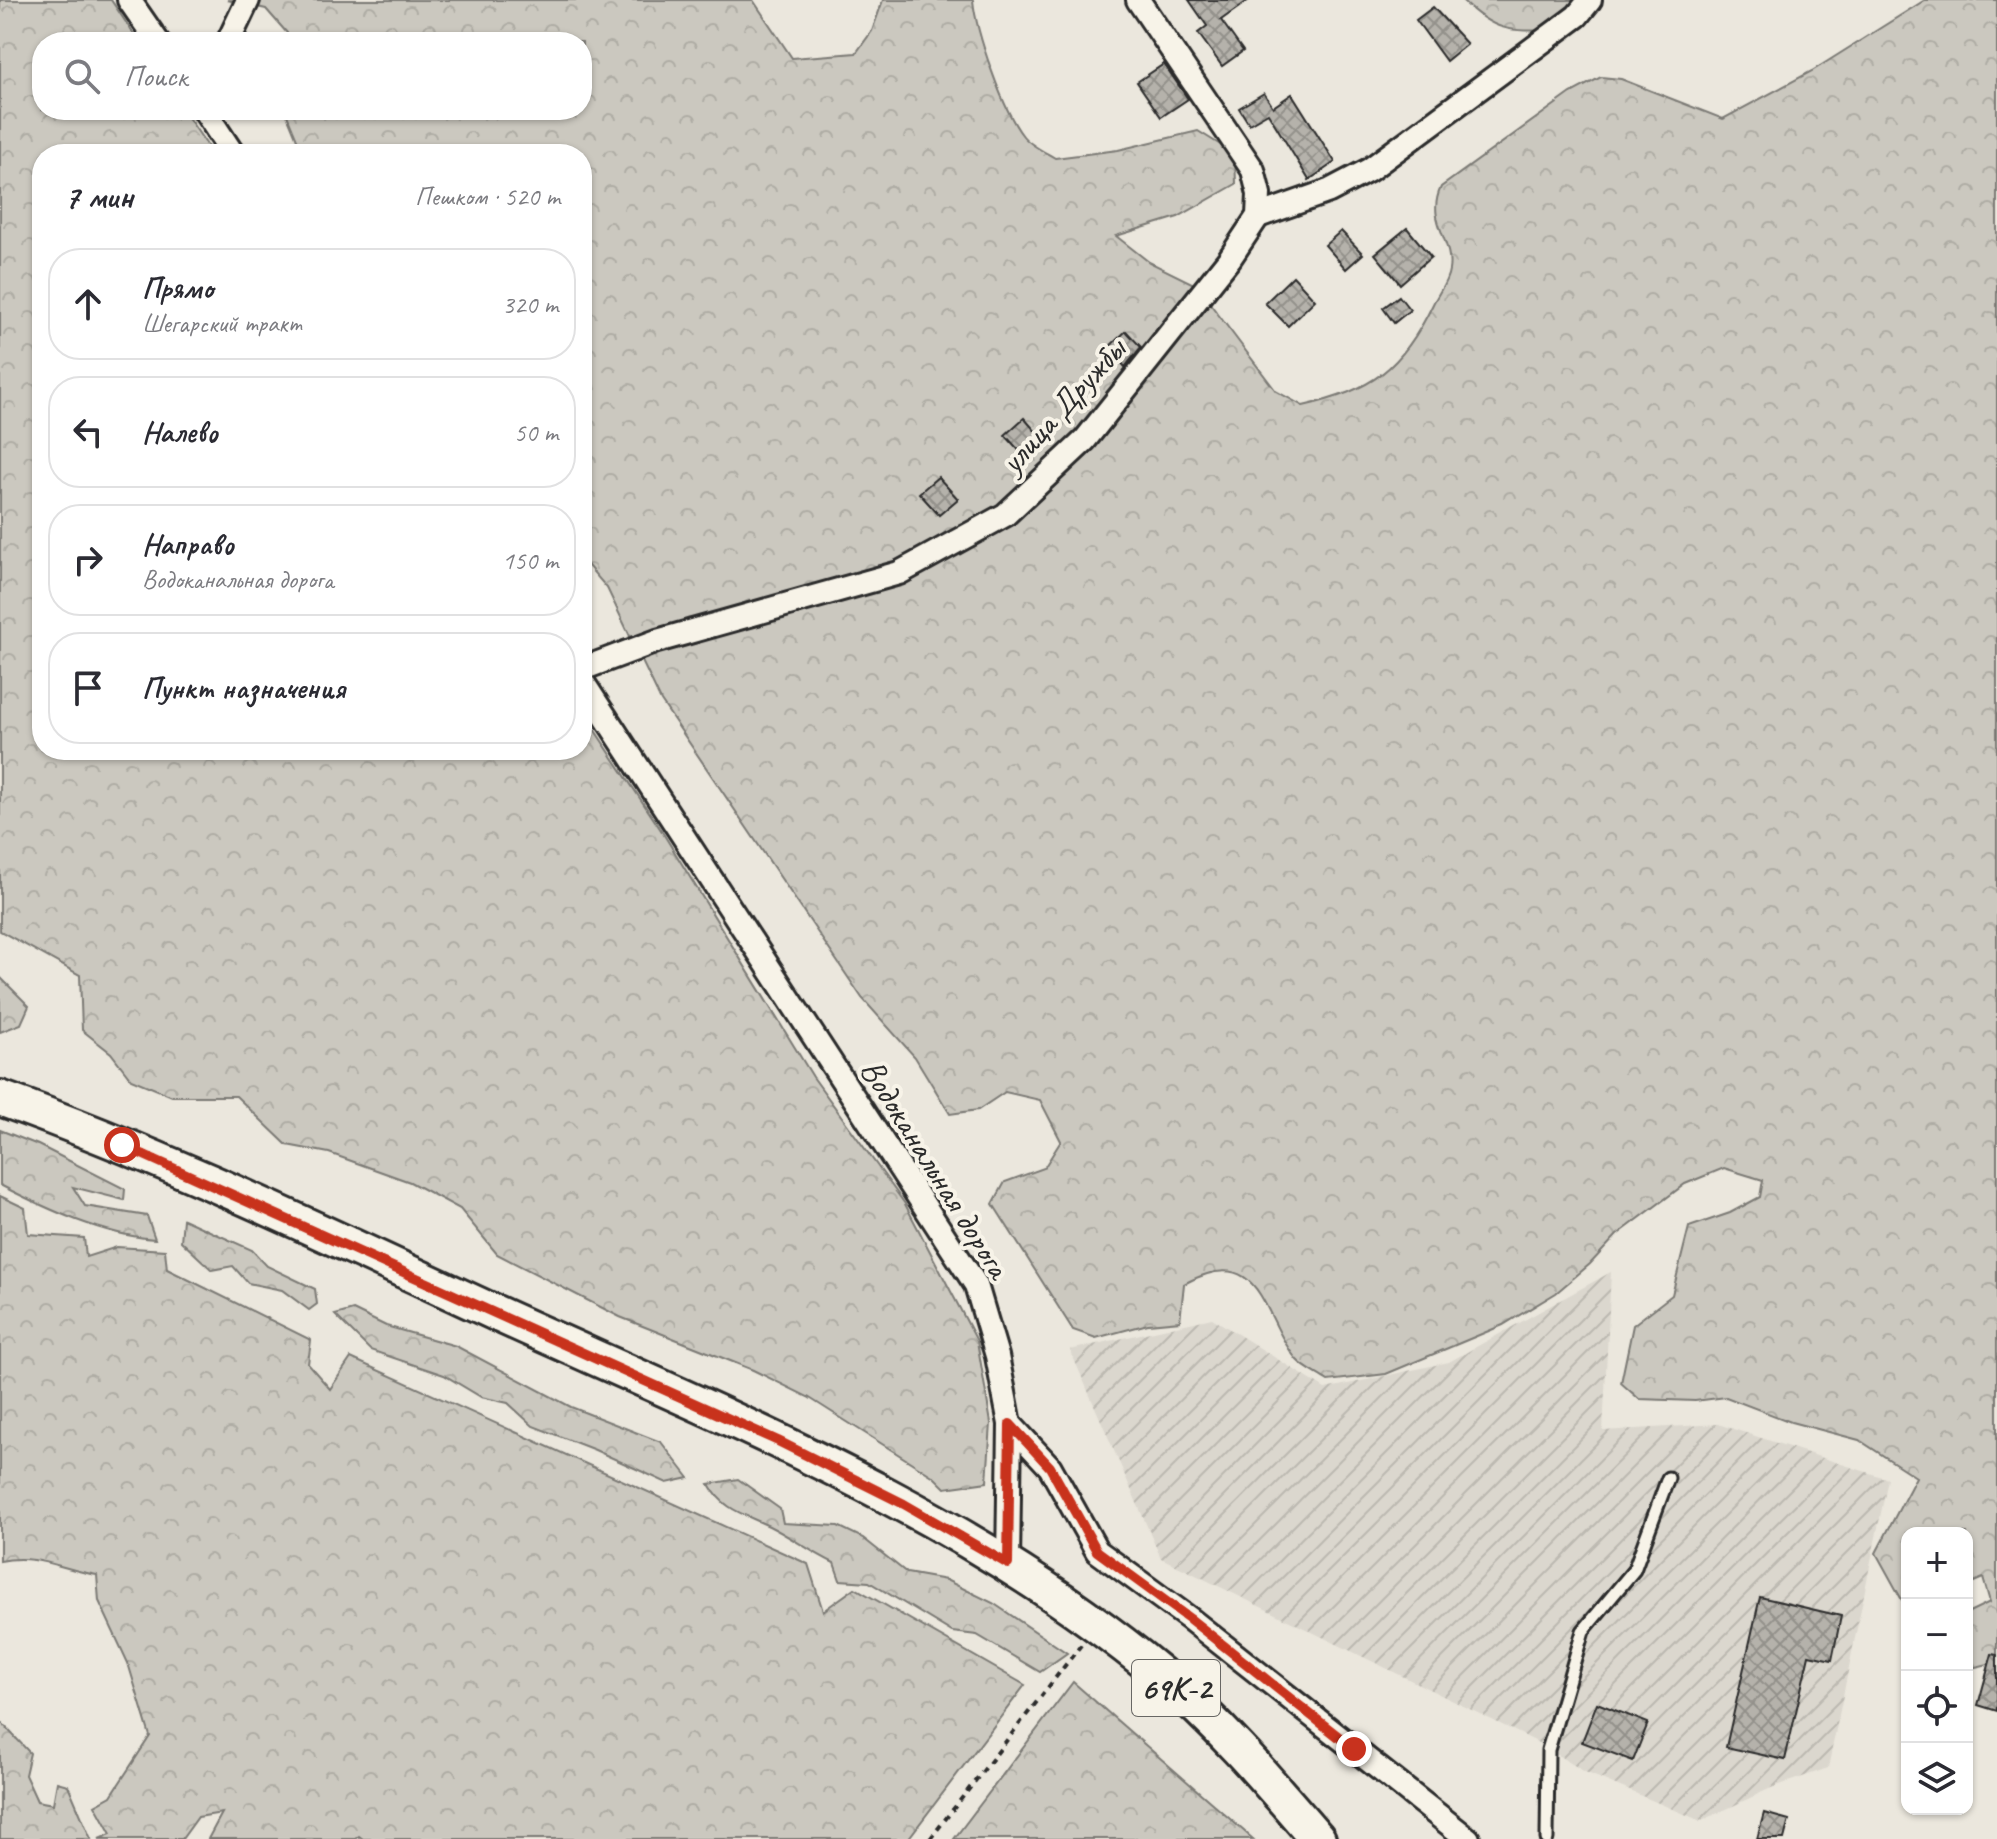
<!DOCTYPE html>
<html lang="ru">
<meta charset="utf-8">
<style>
body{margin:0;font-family:Caveat,sans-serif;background:#f2f2f3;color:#2b2b33}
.controls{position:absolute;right:24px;bottom:24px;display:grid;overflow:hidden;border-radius:16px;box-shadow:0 2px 6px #0004}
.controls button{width:72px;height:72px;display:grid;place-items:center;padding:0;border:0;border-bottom:2px solid #e1e1e2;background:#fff;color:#2b2b33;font:40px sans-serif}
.stop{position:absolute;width:24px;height:24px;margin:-18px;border:6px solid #c8321e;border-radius:50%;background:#fff}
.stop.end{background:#c8321e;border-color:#fff;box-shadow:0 2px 8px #0008}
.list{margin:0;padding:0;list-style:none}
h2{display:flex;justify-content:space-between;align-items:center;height:104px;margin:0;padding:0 32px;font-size:34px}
h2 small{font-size:26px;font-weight:400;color:#7c7c81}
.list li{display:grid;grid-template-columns:52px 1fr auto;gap:24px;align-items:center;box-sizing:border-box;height:112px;margin:0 16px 16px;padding:0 16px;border:2px solid #e1e1e2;border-radius:32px}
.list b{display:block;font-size:30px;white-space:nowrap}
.list p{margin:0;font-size:26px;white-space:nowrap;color:#7c7c81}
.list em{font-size:26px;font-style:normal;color:#7c7c81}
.icon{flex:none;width:44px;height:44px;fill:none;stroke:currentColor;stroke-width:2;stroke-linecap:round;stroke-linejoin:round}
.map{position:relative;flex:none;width:1997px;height:1839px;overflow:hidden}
.search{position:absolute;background:#fff;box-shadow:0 2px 6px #0004;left:32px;top:32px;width:560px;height:88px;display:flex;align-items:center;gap:20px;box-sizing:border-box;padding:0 28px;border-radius:32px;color:#7c7c81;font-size:30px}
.panel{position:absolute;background:#fff;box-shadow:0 2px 6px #0004;left:32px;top:144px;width:560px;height:616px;border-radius:32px}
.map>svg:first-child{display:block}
</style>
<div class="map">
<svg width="1997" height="1839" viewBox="0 0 1997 1839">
<defs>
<pattern id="industrial-furrows" width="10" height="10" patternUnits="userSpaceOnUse" patternTransform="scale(2)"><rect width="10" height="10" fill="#dbd7ce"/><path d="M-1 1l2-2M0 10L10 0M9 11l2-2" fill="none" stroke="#bcb9b1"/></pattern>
<pattern id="forest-crowns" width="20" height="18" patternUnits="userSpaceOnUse" patternTransform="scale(2)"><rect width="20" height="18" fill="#cbc8bf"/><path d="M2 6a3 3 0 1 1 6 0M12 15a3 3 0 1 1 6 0" fill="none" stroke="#aeaca4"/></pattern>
<pattern id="building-cross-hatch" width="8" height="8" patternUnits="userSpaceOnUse" patternTransform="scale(2)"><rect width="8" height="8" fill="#b5b2ab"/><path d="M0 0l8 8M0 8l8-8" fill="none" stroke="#93918b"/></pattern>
</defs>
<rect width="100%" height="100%" fill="#ebe7dd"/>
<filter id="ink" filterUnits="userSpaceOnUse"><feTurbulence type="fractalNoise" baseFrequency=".0125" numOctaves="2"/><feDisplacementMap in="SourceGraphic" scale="16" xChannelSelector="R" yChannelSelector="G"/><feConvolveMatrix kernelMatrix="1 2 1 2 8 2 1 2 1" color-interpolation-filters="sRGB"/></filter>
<g filter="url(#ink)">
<polygon fill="url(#industrial-furrows)" points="1611,1272 1603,1431 1718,1424 1888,1479 1828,1768 1771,1788 1701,1821 1585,1772 1535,1741 1161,1558 1070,1350 1212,1318 1325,1389 1449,1362"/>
<g fill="url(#forest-crowns)" stroke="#7b7a75" stroke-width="2">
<polygon points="0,0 111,0 139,42 42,42 42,110 183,110 213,154 42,154 42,750 582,750 582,711 661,830 813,1077 905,1204 977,1341 991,1423 987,1482 945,1488 934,1477 808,1397 753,1370 620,1317 497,1254 460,1209 410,1182 329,1153 287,1145 236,1096 172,1096 131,1079 111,1053 82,1030 80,975 0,931"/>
<path d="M227,0H753L792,58L856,53L872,31L883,0H973C976,32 1003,111 1023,136C1030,145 1045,152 1055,158L1118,150L1198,131L1235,154L1236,184L1178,217L1116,236L1149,262L1196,285L1276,391L1303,406C1372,390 1402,369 1433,304C1438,294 1448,281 1449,270C1454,241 1425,221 1441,187L1571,93L1601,77L1621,79L1723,119L1812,71L1925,0H1997V1662L1967,1669V1613L1990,1602L1983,1578L1967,1585V1533H1907V1600H1902L1876,1553L1916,1477L1859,1440L1791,1422L1726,1397L1695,1401L1639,1399L1621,1383L1633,1325L1672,1295L1689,1227L1730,1213L1760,1197L1763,1180L1724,1168L1685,1184L1617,1235L1590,1264L1556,1293L1503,1325L1386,1374L1328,1381C1318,1374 1304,1368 1297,1360C1262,1320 1264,1240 1184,1284L1180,1321L1148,1324L1096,1338L1073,1330L993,1204L1005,1182L1044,1168L1061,1141L1040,1100L1005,1092L978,1110L950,1114L915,1057L862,998L661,701L607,588L582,559V154H303L287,115V110H582V42H287V33L266,9Z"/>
<path d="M1462,0H1584L1552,30C1510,32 1493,31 1462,0Z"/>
<polygon points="0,977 29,1006 21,1024 0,1032"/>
<path d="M0,1130L38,1145L125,1189L124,1200L73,1187L85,1206L147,1216L155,1239C102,1235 47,1209 0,1185Z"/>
<path d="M0,1196L25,1208L28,1234L84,1238L86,1257L117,1247L165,1250L167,1269L311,1340L308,1364L330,1389L351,1358L808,1564L823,1611L855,1588L1025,1685L908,1839H363L359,1836L355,1839H208L222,1813L198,1817L182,1839H99L111,1834L95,1805L111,1796L150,1736L128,1663L99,1601L97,1575C63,1570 37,1553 0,1561Z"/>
<polygon points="183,1219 252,1250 267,1266 315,1289 317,1304 309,1310 282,1290 248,1283 233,1266 212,1270 181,1241"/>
<polygon points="353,1310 386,1326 456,1346 571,1407 661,1442 689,1478 667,1483 595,1450 533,1426 508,1403 481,1397 444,1375 370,1350 335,1315"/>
<path d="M738,1479L780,1509L783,1523L838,1526L863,1538L907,1573L946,1580L993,1603L1067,1653L1040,1672L977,1635L952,1632L869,1582L840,1580L834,1563C811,1552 791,1537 769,1526C744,1514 723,1510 709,1484Z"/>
<polygon points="1073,1682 1253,1839 954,1839"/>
<polygon points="0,1721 30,1753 25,1775 37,1801 53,1804 57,1782 68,1785 91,1839 0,1839"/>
</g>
<g fill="url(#building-cross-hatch)" stroke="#2b2b2b" stroke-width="2">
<polygon points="1189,0 1249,0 1221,20 1243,51 1222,66 1198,33 1207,26"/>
<polygon points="1433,7 1467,44 1446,61 1416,20"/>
<polygon points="1164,64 1188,99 1161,117 1137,82"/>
<polygon points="1264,93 1273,107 1292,94 1335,162 1309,180 1268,113 1249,124 1239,108"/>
<polygon points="1407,228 1431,257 1400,284 1375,254"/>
<polygon points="1341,231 1363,254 1346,269 1325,245"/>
<polygon points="1293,276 1315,300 1288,326 1265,303"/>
<polygon points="1399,296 1410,310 1394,323 1383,308"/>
<polygon points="1126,331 1141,347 1125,367 1108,348"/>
<polygon points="1024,418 1044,441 1026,458 1005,435"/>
<polygon points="938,477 958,499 939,515 919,493"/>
<polygon points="1760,1597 1841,1616 1832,1660 1809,1655 1785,1760 1726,1747"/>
<polygon points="1992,1654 1997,1655 1997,1711 1978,1705"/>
<polygon points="1597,1703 1648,1723 1633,1761 1582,1742"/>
<polygon points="1764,1813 1789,1820 1784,1839 1757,1839"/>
</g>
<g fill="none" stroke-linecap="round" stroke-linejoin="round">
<defs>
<polyline id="service" points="1547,1839 1548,1750 1583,1631 1634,1570 1668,1478"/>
<g id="minor">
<polyline points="129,0 158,42"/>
<polyline points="228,42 248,0"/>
<polyline points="204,110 233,154"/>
<polyline points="1258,216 1329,191 1369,170 1577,16 1590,0"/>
<polyline points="582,669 657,641 899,573 1005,515 1085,440 1230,258 1258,216 1259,194 1253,170 1138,0"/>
<polyline points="582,681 976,1285 997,1356 1010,1424 1050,1467 1097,1551 1190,1619 1468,1839"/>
<polyline points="1008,1564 1010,1424"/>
</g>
<path id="primary" d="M0,1098C171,1159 335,1239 500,1315C727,1418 965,1512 1159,1673C1218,1722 1268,1781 1318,1839"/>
</defs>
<use href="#service" stroke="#2b2b2b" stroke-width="17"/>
<use href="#minor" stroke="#2b2b2b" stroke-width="28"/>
<use href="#primary" stroke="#2b2b2b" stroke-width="40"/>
<polyline stroke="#2b2b2b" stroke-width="4" stroke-dasharray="6 6" stroke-linecap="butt" points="930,1839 1081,1645"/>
<use href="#service" stroke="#f7f3e8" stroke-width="11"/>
<use href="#minor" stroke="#f7f3e8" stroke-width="22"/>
<use href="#primary" stroke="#f7f3e8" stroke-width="34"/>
</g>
</g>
<g fill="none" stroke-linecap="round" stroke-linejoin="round" filter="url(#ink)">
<polyline stroke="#c8321e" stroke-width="10" points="122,1145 778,1441 904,1504 1008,1564 1010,1424 1050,1467 1097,1551 1190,1619 1354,1749"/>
</g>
<g text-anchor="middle" stroke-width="8" stroke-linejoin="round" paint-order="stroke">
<rect fill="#f7f3e8" stroke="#686764" stroke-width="2" x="1132" y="1660" width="88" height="56" rx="6"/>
<g font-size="32" font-weight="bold" fill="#2b2b2b">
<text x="1176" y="1699">69К-2</text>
</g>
<g font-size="34" fill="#2b2b2b" stroke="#f7f3e8">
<text transform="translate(1062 405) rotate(-48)" y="12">улица Дружбы</text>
<text transform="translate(936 1168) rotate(58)" y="12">Водоканальная дорога</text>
</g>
</g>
</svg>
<div class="controls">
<button>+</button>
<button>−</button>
<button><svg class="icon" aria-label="locate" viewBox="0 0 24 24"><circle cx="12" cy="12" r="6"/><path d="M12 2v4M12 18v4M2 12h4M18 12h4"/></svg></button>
<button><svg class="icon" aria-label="layers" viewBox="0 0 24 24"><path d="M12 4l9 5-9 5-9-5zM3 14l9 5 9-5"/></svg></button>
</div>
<div class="stop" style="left:122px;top:1145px"></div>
<div class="stop end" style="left:1354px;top:1749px"></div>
<div class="search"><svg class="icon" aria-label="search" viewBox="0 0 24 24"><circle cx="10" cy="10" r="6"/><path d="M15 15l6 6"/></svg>Поиск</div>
<section class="panel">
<h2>7 мин<small>Пешком · 520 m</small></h2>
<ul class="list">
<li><svg class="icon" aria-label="ahead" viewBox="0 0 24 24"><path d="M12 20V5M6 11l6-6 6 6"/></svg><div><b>Прямо</b><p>Шегарский тракт</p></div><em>320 m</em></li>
<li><svg class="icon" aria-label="left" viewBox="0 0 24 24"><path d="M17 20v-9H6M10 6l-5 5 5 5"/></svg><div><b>Налево</b></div><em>50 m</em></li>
<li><svg class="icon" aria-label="right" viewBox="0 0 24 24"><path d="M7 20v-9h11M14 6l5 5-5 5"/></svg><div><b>Направо</b><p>Водоканальная дорога</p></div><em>150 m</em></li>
<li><svg class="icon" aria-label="arrive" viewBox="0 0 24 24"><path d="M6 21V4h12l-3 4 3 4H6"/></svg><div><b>Пункт назначения</b></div></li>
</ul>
</section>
</div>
